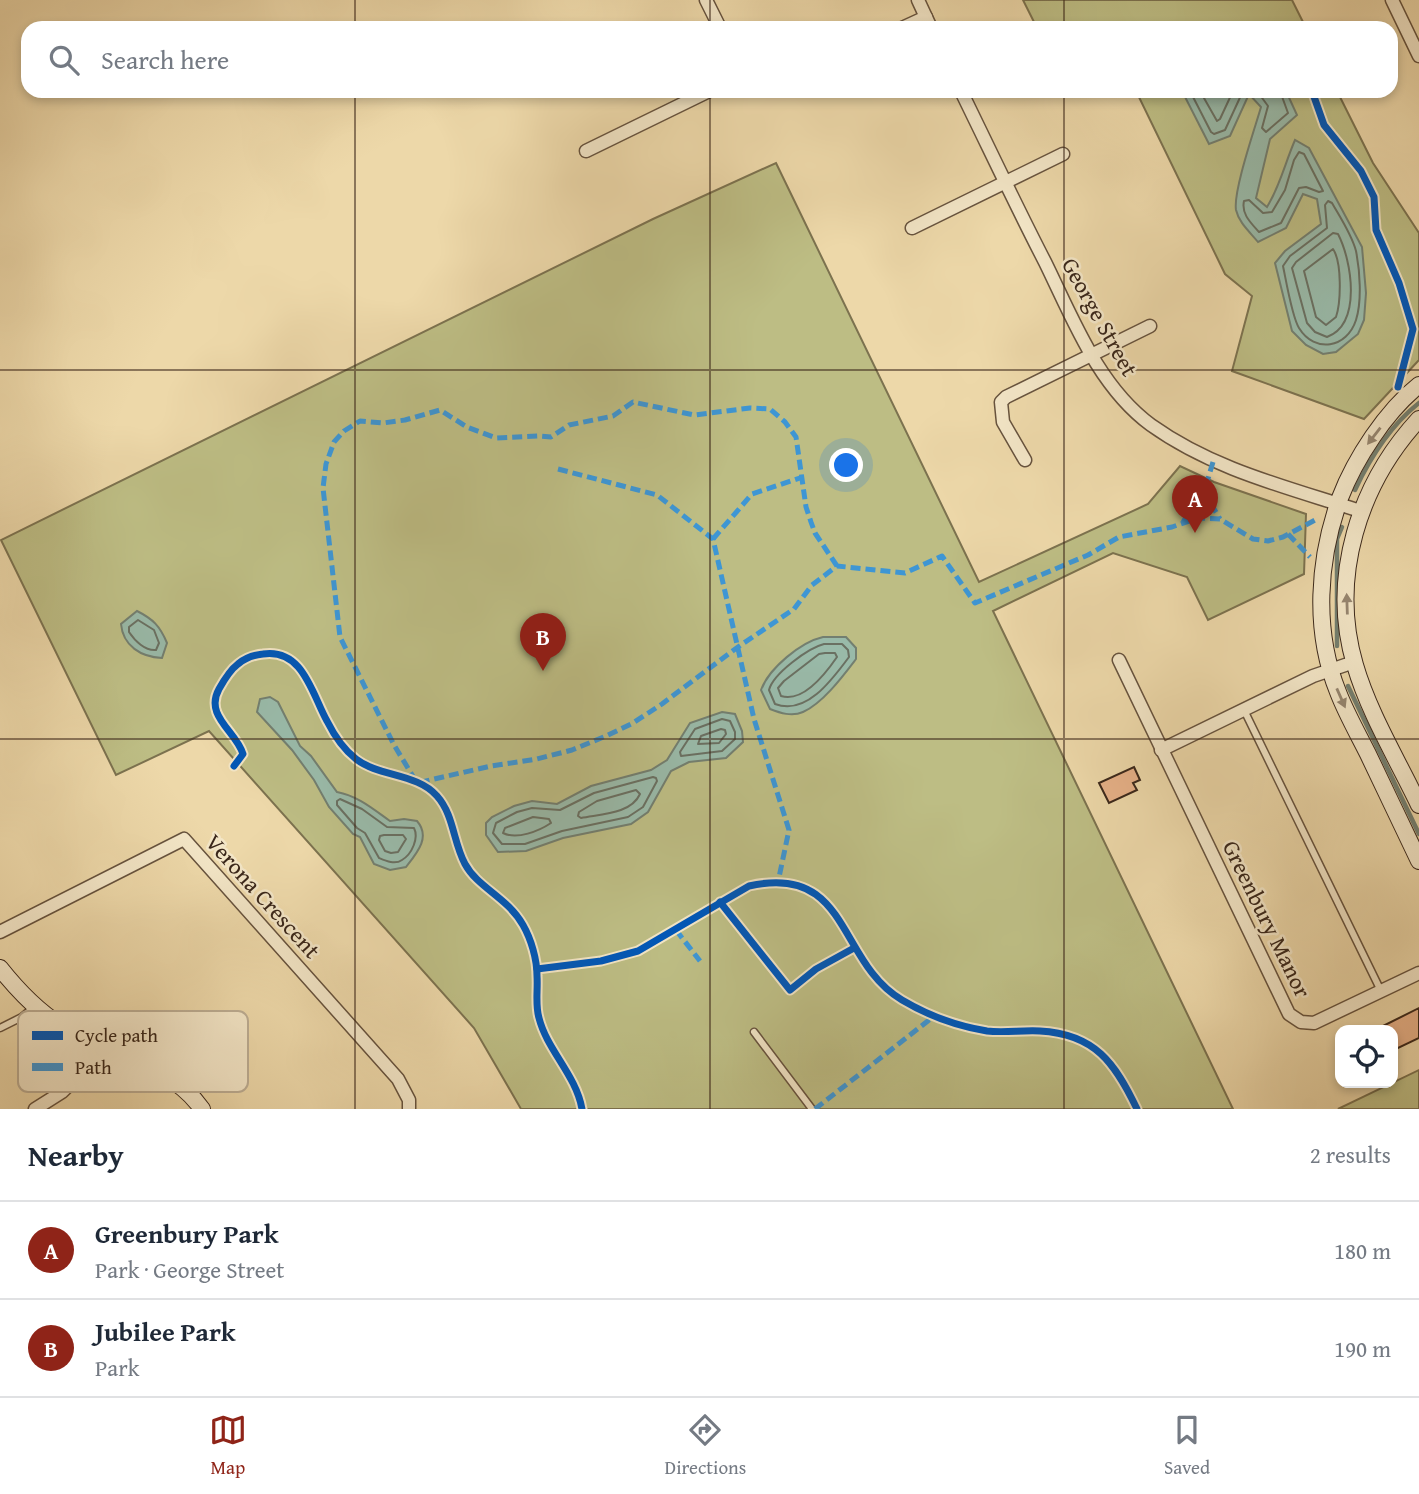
<!DOCTYPE html>
<meta charset="utf-8">
<style>
body{margin:0;font-family:"Gentium Book Plus",serif;background:#f6f6f7;color:#1f2937}
.controls{position:absolute;right:21px;bottom:21px;display:grid;overflow:hidden;border-radius:14px;box-shadow:0 4px 10px #0003}
.controls button{width:63px;height:63px;display:grid;place-items:center;padding:0;border:0;border-bottom:2px solid #e0e1e3;background:#fff;color:#1f2937;font:35px sans-serif}
.you{position:absolute;left:847px;top:466px;width:24px;height:24px;margin:-18px;border:5px solid #fff;border-radius:50%;background:#1a73e8;box-shadow:0 0 0 10px #1a73e833}
.badge{display:grid;place-items:center;width:46px;height:46px;border-radius:50%;background:#8f2418;color:#fff;font-size:23px;font-weight:700}
.pin{position:absolute;translate:-50% -58px;filter:drop-shadow(0 2px 4px #0008)}
.pin::after{content:'';position:absolute;top:37px;width:24px;height:21px;background:inherit;clip-path:polygon(0 0,100% 0,50% 100%)}
.list{margin:0;padding:0;list-style:none}
h2{display:flex;justify-content:space-between;align-items:center;height:91px;margin:0;padding:0 28px;font-size:30px}
h2 small{font-size:23px;font-weight:400;color:#747a83}
.list li{display:grid;grid-template-columns:46px 1fr auto;gap:21px;align-items:center;box-sizing:border-box;height:98px;padding:0 28px;border-top:2px solid #e0e1e3}
.list b{display:block;font-size:26px;white-space:nowrap}
.list p{margin:0;font-size:23px;white-space:nowrap;color:#747a83}
.list em{font-size:23px;font-style:normal;color:#747a83}
.icon{flex:none;width:38px;height:38px;fill:none;stroke:currentColor;stroke-width:2;stroke-linecap:round;stroke-linejoin:round}
.map{position:relative;flex:none;width:1419px;height:1109px;overflow:hidden}
.search{position:absolute;background:#fff;box-shadow:0 4px 10px #0003;left:21px;right:21px;top:21px;height:77px;display:flex;align-items:center;gap:18px;box-sizing:border-box;padding:0 24px;border-radius:21px;color:#747a83;font-size:26px}
.sheet{height:287px;background:#fff}
nav{display:flex;justify-content:space-around;align-items:center;box-sizing:border-box;height:98px;border-top:2px solid #e0e1e3;background:#fff;font-size:19px;color:#747a83}
nav a{display:grid;justify-items:center;gap:4px}
nav .on{color:#8f2418}
.map>svg:first-child{display:block}
</style>
<div class="map">
<svg width="1419" height="1109" viewBox="0 0 1419 1109">
<rect width="100%" height="100%" fill="#edd8a9"/>
<filter id="stains"><feTurbulence type="fractalNoise" baseFrequency=".00286" numOctaves="4"/><feColorMatrix values="0 0 0 0 .2 0 0 0 0 .09 0 0 0 0 .02 0 0 0 .5 -.17"/></filter>
<radialGradient id="worn" r=".72"><stop offset=".6" stop-color="#630" stop-opacity="0"/><stop offset="1" stop-color="#630" stop-opacity=".3"/></radialGradient>
<g fill="#bdbd84" stroke="#7c724f" stroke-width="2">
<polygon points="1023,0 1292,0 1306,28 1106,28 1103,24 1095,28 1037,28"/>
<polygon points="1136,91 1337,91 1373,163 1419,233 1419,360 1364,419 1232,371 1252,296 1225,274"/>
<polygon points="776,163 979,582 1148,504 1180,466 1214,482 1306,514 1304,574 1208,620 1187,577 1113,553 993,611 1233,1109 521,1109 474,1028 209,731 116,775 1,540 653,219"/>
<polygon points="1419,1070 1419,1109 1338,1109"/>
</g>
<g fill="#99baa9" stroke="#737f70" stroke-width="2">
<path d="M1182,91H1286L1297,115L1270,139L1256,198L1267,207C1280,186 1285,163 1295,140L1309,148L1362,247L1366,293L1364,320L1358,334L1336,352L1323,354L1306,345L1292,331L1275,263L1285,251L1321,224L1317,199L1303,194L1286,228L1258,242C1250,232 1239,223 1236,210C1233,191 1255,128 1261,107L1249,94L1230,136L1209,144Z"/>
<path d="M137,611C153,619 160,626 167,643L162,658C141,657 123,646 121,624Z"/>
<path d="M823,637H846L856,648V659C843,676 823,703 803,712C792,717 780,713 770,709L761,690C769,668 801,642 823,637Z"/>
<path d="M270,697L278,702L300,746L311,756L337,792C358,796 373,809 390,821L404,819L417,821C431,837 417,853 406,867L390,870L374,864L360,837L353,834L329,807L314,780L292,750L257,712L260,699Z"/>
<polygon points="722,712 735,714 742,731 743,742 726,758 689,762 671,771 648,812 631,824 563,838 526,851 498,852 486,835 486,823 492,817 514,806 532,801 557,804 591,786 651,770 667,760 690,723"/>
</g>
<g fill="none" stroke-linecap="round" stroke-linejoin="round">
<g stroke="#6a7062" stroke-width="2">
<polyline points="1190,91 1211,132 1214,134 1225,130 1243,91"/>
<polyline points="1200,91 1217,121 1220,119 1233,91"/>
<polyline points="1257,91 1268,106 1262,128 1266,132 1288,113 1280,91"/>
<path d="M1299,152L1304,154L1323,191L1319,192L1306,187L1299,188L1281,223L1259,232C1251,223 1241,214 1244,201L1249,200L1263,213L1272,212L1285,190L1294,160Z"/>
<path d="M1328,201L1332,203C1340,217 1352,235 1356,251C1360,271 1362,301 1356,320C1347,348 1315,354 1299,328C1292,317 1286,280 1283,266L1290,256L1327,228L1325,205Z"/>
<path d="M1333,233L1338,234C1352,261 1362,324 1327,337L1315,332L1307,323L1292,268L1296,262Z"/>
<path d="M1333,249C1342,262 1341,302 1336,317L1326,325L1316,317L1304,271Z"/>
<path d="M138,620L154,630L159,643L156,650C145,651 135,641 129,632V627Z"/>
<path d="M824,644H842L848,650L849,657C832,680 806,716 775,704L769,690C773,674 808,648 824,644Z"/>
<path d="M825,653H835L837,657C826,673 803,703 781,696L778,688L784,681L819,654Z"/>
<polygon points="722,719 730,721 735,732 735,739 722,751 681,756 680,752 695,729"/>
<polygon points="721,729 725,730 726,734 719,743 698,744 701,736"/>
<polygon points="653,777 656,778 657,781 643,807 628,817 562,831 525,844 502,844 493,833 496,823 517,812 532,808 560,810 594,793"/>
<path d="M636,790L640,794C631,814 601,814 581,818L578,816L579,812L597,801Z"/>
<path d="M340,799L362,809L387,827L414,828C419,838 412,854 402,860C395,865 386,861 379,858L365,833L357,828L337,805V801Z"/>
<path d="M533,817L549,819L551,823C539,831 517,840 503,833L505,828Z"/>
<polygon points="384,835 403,835 406,839 398,852 391,853 385,851 379,840 380,836"/>
</g>
<g stroke="#737f70" stroke-width="4.5">
<path d="M1355,490C1370,458 1391,425 1419,403"/>
<polyline points="1337,646 1337,539 1342,527"/>
<polyline points="1348,686 1419,834"/>
</g>
</g>
<g fill="#e8b289" stroke="#3a271a" stroke-width="2">
<polygon points="1134,767 1140,780 1133,783 1137,790 1109,803 1099,783"/>
<polygon points="1419,1008 1419,1038 1396,1049 1393,1043 1393,1030 1375,1030"/>
</g>
<g fill="none" stroke-linecap="round" stroke-linejoin="round">
<defs>
<g id="lane">
<polyline points="1244,710 1381,991"/>
<polyline points="0,1028 22,1017 34,1007"/>
<polyline points="754,1032 812,1109"/>
</g>
<g id="street">
<polyline points="706,0 720,28"/>
<polyline points="918,0 931,28"/>
<polyline points="1392,0 1419,56"/>
<polyline points="902,28 926,17"/>
<path d="M961,91C989,148 1016,206 1045,262C1073,319 1098,386 1151,425C1214,470 1287,487 1360,511"/>
<polyline points="586,151 709,91"/>
<polyline points="912,228 1063,154"/>
<polyline points="1025,460 1003,422 1001,402 1006,397 1150,326"/>
<polyline points="1119,660 1289,1014 1301,1022 1314,1023 1419,973"/>
<polyline points="1161,750 1313,676 1354,662"/>
<polyline points="0,932 184,839 398,1079 409,1100 409,1109"/>
<polyline points="35,1109 62,1092 107,1048"/>
</g>
<g id="secondary">
<path d="M1419,385C1386,411 1355,459 1340,498C1318,560 1313,630 1338,692C1346,713 1358,734 1368,754C1385,790 1402,825 1419,861"/>
<path d="M1419,419C1359,484 1329,577 1355,665C1369,713 1397,759 1419,805"/>
<path d="M0,968C19,992 45,1018 72,1032C115,1055 173,1067 202,1109"/>
</g>
</defs>
<use href="#lane" stroke="#67533e" stroke-width="9"/>
<use href="#street" stroke="#67533e" stroke-width="15"/>
<use href="#secondary" stroke="#3a271a" stroke-width="18"/>
<use href="#lane" stroke="#f3e6c7" stroke-width="6"/>
<use href="#street" stroke="#f3e6c7" stroke-width="12"/>
<use href="#secondary" stroke="#f3e6c7" stroke-width="16"/>
<g stroke="#3e96d4" stroke-width="5" stroke-dasharray="10 5" stroke-linecap="butt">
<polyline points="1213,462 1204,492 1220,519"/>
<polyline points="558,469 657,495 713,539 754,719 789,830 778,882"/>
<polyline points="1183,522 1204,492"/>
<polyline points="1288,534 1310,557"/>
<polyline points="713,539 752,494 803,477"/>
<polyline points="837,566 815,533 811,522 806,507 796,437 785,422 770,409 750,408 694,415 633,402 613,416 569,425 551,437 538,436 496,438 467,427 440,410 405,420 383,423 360,421 344,431 334,442 326,464 323,488 340,637 394,745 417,783 491,766 537,759 572,750 606,736 633,723 662,704 738,647 794,609 812,585 837,566 905,573 942,556 975,603 1088,555 1119,537 1172,527 1198,518 1220,519 1253,539 1268,541 1283,537 1317,519"/>
<polyline points="676,930 700,961"/>
<polyline points="815,1109 933,1017"/>
</g>
<defs>
<g id="cycleway">
<polyline points="1312,91 1324,125 1361,171 1374,197 1376,230 1399,283 1413,329 1398,387"/>
<path d="M234,766L243,754C236,731 204,716 219,689C224,680 230,670 238,664C245,658 254,655 263,654C303,648 312,694 327,721C334,735 343,749 356,759C379,777 417,773 437,796C454,815 453,842 465,864C478,888 507,897 523,925C531,939 537,959 537,976C538,990 535,1005 539,1018C547,1050 576,1075 582,1109"/>
<polyline points="720,902 790,990 816,969 854,948"/>
<path d="M537,969L601,961L638,951L749,886C850,863 837,962 902,1000C929,1016 956,1026 987,1031C1004,1033 1022,1030 1040,1031C1095,1034 1115,1063 1137,1109"/>
</g>
</defs>
<use href="#cycleway" stroke="#f3e6c7" stroke-width="11"/>
<use href="#cycleway" stroke="#0057b8" stroke-width="7"/>
</g>
<defs><path id="oneway-solid" d="M-6-.8H1V-3.2L6.5 0L1 3.2V.8H-6Z" transform="scale(1.75)"/></defs>
<g fill="#968670">
<use href="#oneway-solid" transform="translate(1374 436) rotate(128)"/>
<use href="#oneway-solid" transform="translate(1347 604) rotate(-92)"/>
<use href="#oneway-solid" transform="translate(1341 698) rotate(66)"/>
</g>
<path fill="none" stroke="#3a271a" stroke-width="2" stroke-opacity="0.55" d="M355,0V28M710,0V28M1064,0V28M355,91V1109M710,91V1109M1064,91V1109M0,370H1419M0,739H1419"/>
<g text-anchor="middle" stroke-width="5" stroke-linejoin="round" paint-order="stroke">
<g font-size="23" fill="#3a271a" stroke="#f3e6c7">
<text transform="translate(1100 317) rotate(61)" y="8">George Street</text>
<text transform="translate(263 896) rotate(48)" y="8">Verona Crescent</text>
<text transform="translate(1267 919) rotate(64)" y="8">Greenbury Manor</text>
</g>
</g>
<rect x="18" y="1011" width="230" height="81" rx="10" fill="#f3e6c7" stroke="#bcad93" stroke-width="2"/>
<rect x="32" y="1031" width="31" height="9" fill="#0057b8"/>
<rect x="32" y="1063" width="31" height="8" fill="#3e96d4"/>
<g font-size="19" fill="#3a271a">
<text x="75" y="1042">Cycle path</text>
<text x="75" y="1074">Path</text>
</g>
<rect width="100%" height="100%" filter="url(#stains)"/>
<rect width="100%" height="100%" fill="url(#worn)"/>
</svg>
<div class="controls">
<button><svg class="icon" aria-label="locate" viewBox="0 0 24 24"><circle cx="12" cy="12" r="6"/><path d="M12 2v4M12 18v4M2 12h4M18 12h4"/></svg></button>
</div>
<div class="you"></div>
<div class="pin badge" style="left:1195px;top:533px">A</div>
<div class="pin badge" style="left:543px;top:671px">B</div>
<div class="search"><svg class="icon" aria-label="search" viewBox="0 0 24 24"><circle cx="10" cy="10" r="6"/><path d="M15 15l6 6"/></svg>Search here</div>
</div>
<section class="sheet">
<h2>Nearby<small>2 results</small></h2>
<ul class="list">
<li><span class="badge">A</span><div><b>Greenbury Park</b><p>Park · George Street</p></div><em>180 m</em></li>
<li><span class="badge">B</span><div><b>Jubilee Park</b><p>Park</p></div><em>190 m</em></li>
</ul>
</section>
<nav>
<a class="on"><svg class="icon" aria-label="map" viewBox="0 0 24 24"><path d="M3 6l6-2 6 2 6-2v14l-6 2-6-2-6 2zM9 4v14M15 6v14"/></svg>Map</a>
<a><svg class="icon" aria-label="directions" viewBox="0 0 24 24"><path d="M12 3l9 9-9 9-9-9zM9 14v-3h6M13 9l2 2-2 2"/></svg>Directions</a>
<a><svg class="icon" aria-label="saved" viewBox="0 0 24 24"><path d="M7 4h10v16l-5-4-5 4z"/></svg>Saved</a>
</nav>
